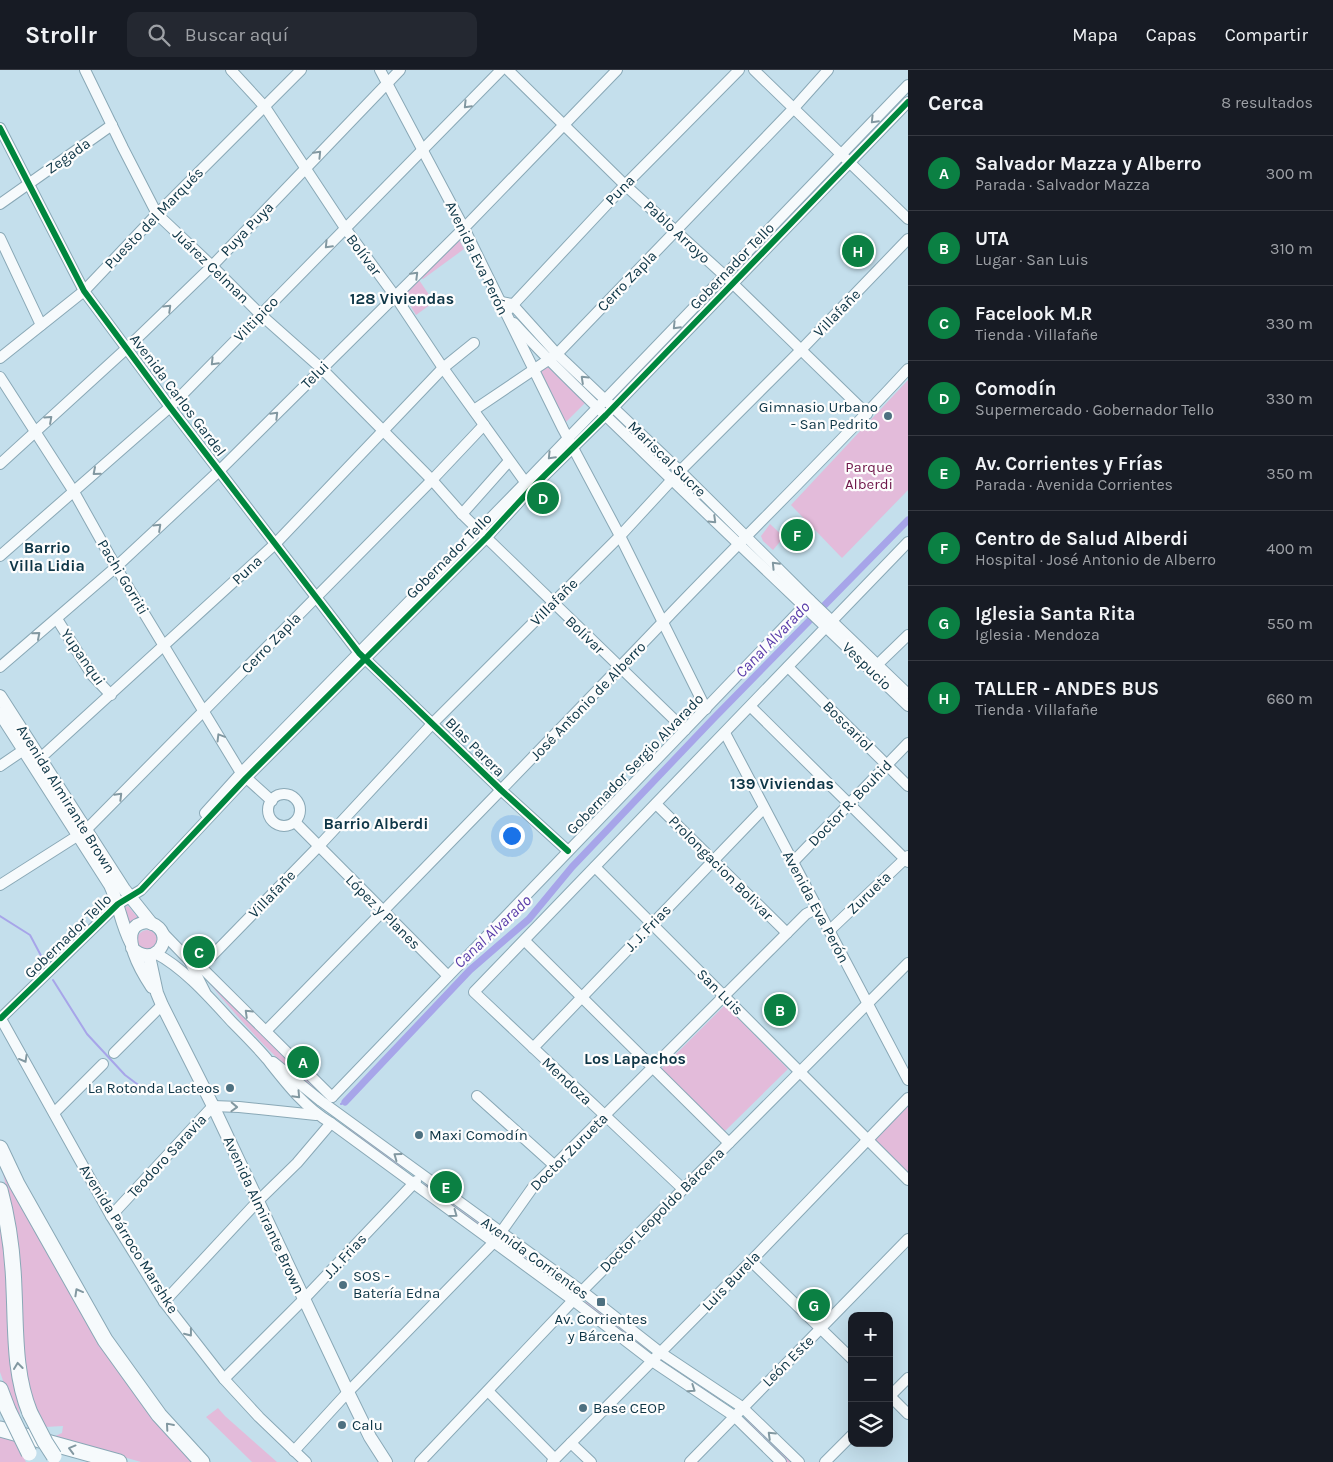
<!DOCTYPE html>
<html lang="es">
<meta charset="utf-8">
<style>
body{margin:0;font-family:Karla,sans-serif;background:#242831;color:#f1f3f6}
.controls{position:absolute;right:15px;bottom:15px;display:grid;overflow:hidden;border-radius:10px;box-shadow:0 5px 20px #0002}
.controls button{width:45px;height:45px;display:grid;place-items:center;padding:0;border:0;border-bottom:1px solid #363941;background:#171b24;color:#f1f3f6;font:25px sans-serif}
.you{position:absolute;left:511px;top:765px;width:18px;height:18px;margin:-12px;border:4px solid #fff;border-radius:50%;background:#1a73e8;box-shadow:0 0 0 8px #1a73e833}
.badge{display:grid;place-items:center;width:32px;height:32px;border-radius:50%;background:#0b8043;color:#fff;font-size:16px;font-weight:700}
.pin{position:absolute;translate:-50% -50%;border:2px solid #fff;box-shadow:0 1px 5px #0006}
.list{margin:0;padding:0;list-style:none}
h2{display:flex;justify-content:space-between;align-items:center;height:65px;margin:0;padding:0 20px;font-size:21px}
h2 small{font-size:16px;font-weight:400;color:#9ea1a6}
.list li{display:grid;grid-template-columns:32px 1fr auto;gap:15px;align-items:center;box-sizing:border-box;height:75px;padding:0 20px;border-top:1px solid #363941}
.list b{display:block;font-size:19px;white-space:nowrap}
.list p{margin:0;font-size:16px;white-space:nowrap;color:#9ea1a6}
.list em{font-size:16px;font-style:normal;color:#9ea1a6}
.icon{flex:none;width:28px;height:28px;fill:none;stroke:currentColor;stroke-width:2;stroke-linecap:round;stroke-linejoin:round}
.map{position:relative;flex:none;width:908px;height:1392px;overflow:hidden}
header{display:flex;align-items:center;gap:30px;box-sizing:border-box;height:70px;padding:0 25px;background:#171b24;border-bottom:1px solid #363941}
header strong{font-size:24px}
nav{display:flex;gap:28px;margin-inline-start:auto;font-size:18px}
.search{width:350px;height:45px;background:#242831;display:flex;align-items:center;gap:12px;box-sizing:border-box;padding:0 18px;border-radius:10px;color:#9ea1a6;font-size:19px}
main{display:flex}
aside{flex:1;background:#171b24}
.map>svg:first-child{display:block}
</style>
<header>
<strong>Strollr</strong>
<div class="search"><svg class="icon" aria-label="search" viewBox="0 0 24 24"><circle cx="10" cy="10" r="6"/><path d="M15 15l6 6"/></svg>Buscar aquí</div>
<nav><a>Mapa</a><a>Capas</a><a>Compartir</a></nav>
</header>
<main>
<div class="map">
<svg width="908" height="1392" viewBox="0 0 908 1392">
<rect width="100%" height="100%" fill="#c4dfec"/>
<g fill="#e3bbda">
<polygon points="459,170 464,179 423,209 421,208"/>
<polygon points="419,210 434,232 416,245 404,225"/>
<polygon points="546,295 585,333 566,352 539,300"/>
<polygon points="908,310 908,420 842,488 791,435"/>
<polygon points="770,454 784,467 773,480 763,471 761,466"/>
<polygon points="128,836 139,849 128,859 124,837"/>
<circle cx="147" cy="870" r="10"/>
<path d="M209,911L328,1030C285,1001 243,954 210,914Z"/>
<polygon points="725,935 788,999 724,1062 661,999"/>
<polygon points="908,1033 908,1106 872,1070"/>
<polygon points="346,1056 411,1101 410,1102 406,1099 398,1097 345,1058"/>
<path d="M0,1091L47,1178L196,1392H141L53,1367L62,1363L63,1356L45,1357C34,1339 29,1321 25,1300L10,1133Z"/>
<polygon points="425,1114 488,1160 489,1162 488,1163 424,1116"/>
<polygon points="0,1139 8,1213 9,1287 20,1344 15,1345 0,1302"/>
<polygon points="505,1173 568,1218 569,1221 504,1175"/>
<polygon points="585,1232 587,1232 648,1278 648,1281 584,1234"/>
<polygon points="663,1290 719,1327 720,1330 662,1293"/>
<polygon points="218,1338 225,1346 277,1392 252,1392 250,1390 206,1347"/>
<polygon points="744,1348 746,1348 792,1392 787,1392 744,1351"/>
<polygon points="0,1364 14,1368 26,1392 0,1392"/>
</g>
<g fill="none" stroke-linecap="round" stroke-linejoin="round">
<g stroke="#a7a5e9" stroke-width="2">
<polyline points="0,846 30,865 46,895"/>
<polyline points="53,910 87,964 125,1005 149,1023"/>
<polyline points="341,1034 345,1032"/>
</g>
<polyline stroke="#a7a5e9" stroke-width="7" points="345,1032 470,900 529,849 572,797 713,649 908,450"/>
<defs>
<g id="minor">
<polyline points="85,0 123,78 157,144 212,196 260,244 322,299 432,410 462,444 685,660"/>
<polyline points="231,0 265,37 345,158 395,226 443,298 528,416"/>
<polyline points="380,0 464,158 563,359 620,466 706,639"/>
<polyline points="508,0 625,115 725,206 867,344"/>
<polyline points="754,0 908,149"/>
<polyline points="0,58 84,221 170,337 359,583 501,720 568,781"/>
<polyline points="0,134 112,55"/>
<polyline points="0,168 41,255"/>
<polyline points="501,232 512,234 557,284 680,401 810,530 908,624"/>
<polyline points="509,239 625,115 739,0"/>
<path d="M514,253C552,295 594,334 635,374C725,462 817,548 908,636"/>
<polyline points="0,288 84,221 157,144 301,0"/>
<polyline points="0,307 74,422 116,497 241,703 272,731"/>
<polyline points="474,340 557,284 794,38 828,0"/>
<polyline points="0,394 126,279 212,196 400,0"/>
<polyline points="462,444 509,391"/>
<polyline points="0,486 170,337 501,0"/>
<polyline points="57,549 92,605 111,625"/>
<polyline points="877,595 908,565"/>
<polyline points="0,597 116,497 220,400 464,158 617,0"/>
<polyline points="788,597 908,716"/>
<polyline points="751,637 908,792"/>
<polyline points="725,663 908,1010"/>
<polyline points="35,693 275,474 443,298 474,273"/>
<polyline points="0,696 28,677"/>
<circle cx="284" cy="740" r="16"/>
<polyline points="656,734 787,863"/>
<polyline points="205,743 241,703 525,413 908,15"/>
<polyline points="295,752 448,906"/>
<polyline points="793,792 908,673"/>
<polyline points="595,797 908,1110"/>
<polyline points="0,815 85,761 432,410 484,355"/>
<polyline points="829,861 908,786"/>
<polyline points="162,862 189,890 205,922"/>
<polyline points="525,871 729,1073"/>
<path d="M155,883C184,898 210,928 232,952C244,964 256,976 267,989C286,1013 304,1037 331,1053L574,1231L652,1291L734,1346L781,1392"/>
<polyline points="189,890 201,897 332,1027"/>
<polyline points="201,897 318,777 433,653 620,466 680,401 798,283 908,169"/>
<polyline points="0,947 111,1146 164,1232 224,1309 259,1347 306,1392"/>
<polyline points="1,948 118,834 141,820 246,708 487,467 531,419 606,345 908,32"/>
<path d="M266,961C399,825 532,689 663,552C744,467 828,386 908,299"/>
<polyline points="533,978 764,738"/>
<polyline points="114,983 162,935"/>
<polyline points="273,992 321,1031 582,1221 661,1283 742,1337 799,1392"/>
<polyline points="477,1026 555,1096"/>
<polyline points="332,1027 810,530"/>
<polyline points="54,1043 103,994"/>
<polyline points="683,1119 474,922 908,472"/>
<polyline points="111,1146 213,1036 239,1037 316,1045"/>
<polyline points="751,1191 852,1289"/>
<polyline points="164,1232 257,1132 297,1093 331,1053"/>
<polyline points="224,1309 303,1230 416,1111"/>
<polyline points="488,1321 555,1389"/>
<polyline points="889,1325 908,1344"/>
<polyline points="889,1327 908,1308"/>
<polyline points="571,1373 591,1392"/>
<polyline points="294,1381 348,1322 494,1172 533,1117 806,844 816,839"/>
<polyline points="420,1392 582,1221 908,893"/>
<polyline points="552,1392 751,1191 908,1028"/>
<polyline points="690,1392 908,1169"/>
<polyline points="825,1392 852,1365"/>
</g>
<g id="major">
<polyline points="0,626 124,819 152,854"/>
<path d="M0,643L110,815C119,834 121,854 131,873"/>
<path d="M132,878C152,898 173,872 159,858C155,854 148,851 142,853C116,860 144,905 152,917"/>
<polyline points="149,886 157,923 162,935 213,1036 348,1322 370,1367 386,1392"/>
</g>
<g id="highway">
<polyline points="0,1078 17,1114 105,1270 159,1345 202,1392"/>
<path d="M0,1120C9,1153 13,1186 14,1219C16,1261 14,1304 30,1343"/>
<polyline points="0,1319 8,1340"/>
<polyline points="0,1359 119,1392"/>
</g>
</defs>
<use href="#minor" stroke="#89a8b6" stroke-width="12"/>
<use href="#major" stroke="#89a8b6" stroke-width="14"/>
<use href="#highway" stroke="#89a8b6" stroke-width="17"/>
<use href="#minor" stroke="#f6fafc" stroke-width="10"/>
<use href="#major" stroke="#f6fafc" stroke-width="12"/>
<use href="#highway" stroke="#f6fafc" stroke-width="15"/>
<defs>
<g id="highway-bridge">
<polyline points="8,1340 29,1383"/>
<polyline points="30,1343 45,1372 54,1386"/>
</g>
</defs>
<use href="#highway-bridge" stroke="#89a8b6" stroke-width="17" stroke-linecap="butt"/>
<use href="#highway-bridge" stroke="#f6fafc" stroke-width="15"/>
<defs>
<g id="cycleway">
<polyline points="0,58 84,221 170,337 359,583 501,720 568,781"/>
<polyline points="1,948 118,834 141,820 246,708 487,467 531,419 606,345 908,32"/>
</g>
</defs>
<use href="#cycleway" stroke="#fdfdfd" stroke-width="9"/>
<use href="#cycleway" stroke="#00873e" stroke-width="6"/>
</g>
<defs><path id="oneway-chevron" d="M-2-3.5L2.5 0L-2 3.5" fill="none" stroke-width="1.6" stroke-linecap="round" stroke-linejoin="round" transform="scale(1.25)"/></defs>
<g stroke="#8298a1">
<use href="#oneway-chevron" transform="translate(467 35) rotate(134)"/>
<use href="#oneway-chevron" transform="translate(874 50) rotate(134)"/>
<use href="#oneway-chevron" transform="translate(318 84) rotate(-46)"/>
<use href="#oneway-chevron" transform="translate(328 175) rotate(134)"/>
<use href="#oneway-chevron" transform="translate(415 205) rotate(-45)"/>
<use href="#oneway-chevron" transform="translate(168 238) rotate(-44)"/>
<use href="#oneway-chevron" transform="translate(676 256) rotate(134)"/>
<use href="#oneway-chevron" transform="translate(214 292) rotate(134)"/>
<use href="#oneway-chevron" transform="translate(584 309) rotate(-137)"/>
<use href="#oneway-chevron" transform="translate(275 345) rotate(-45)"/>
<use href="#oneway-chevron" transform="translate(49 349) rotate(-42)"/>
<use href="#oneway-chevron" transform="translate(551 386) rotate(134)"/>
<use href="#oneway-chevron" transform="translate(96 402) rotate(139)"/>
<use href="#oneway-chevron" transform="translate(713 450) rotate(44)"/>
<use href="#oneway-chevron" transform="translate(158 457) rotate(-43)"/>
<use href="#oneway-chevron" transform="translate(775 495) rotate(-134)"/>
<use href="#oneway-chevron" transform="translate(37 565) rotate(-41)"/>
<use href="#oneway-chevron" transform="translate(220 667) rotate(-121)"/>
<use href="#oneway-chevron" transform="translate(119 726) rotate(-45)"/>
<use href="#oneway-chevron" transform="translate(248 943) rotate(-136)"/>
<use href="#oneway-chevron" transform="translate(24 989) rotate(61)"/>
<use href="#oneway-chevron" transform="translate(297 1025) rotate(47)"/>
<use href="#oneway-chevron" transform="translate(234 1037) rotate(2)"/>
<use href="#oneway-chevron" transform="translate(397 1086) rotate(-144)"/>
<use href="#oneway-chevron" transform="translate(454 1144) rotate(36)"/>
<use href="#oneway-chevron" transform="translate(78 1222) rotate(-119)"/>
<use href="#oneway-chevron" transform="translate(189 1263) rotate(52)"/>
<use href="#oneway-chevron" transform="translate(18 1296) rotate(-97)"/>
<use href="#oneway-chevron" transform="translate(692 1319) rotate(34)"/>
<use href="#oneway-chevron" transform="translate(169 1356) rotate(-131)"/>
<use href="#oneway-chevron" transform="translate(771 1365) rotate(-136)"/>
<use href="#oneway-chevron" transform="translate(72 1379) rotate(-165)"/>
</g>
<g fill="#4d7080" stroke="#fdfdfd" stroke-width="2">
<circle cx="888" cy="346" r="5"/>
<circle cx="230" cy="1018" r="5"/>
<circle cx="419" cy="1065" r="5"/>
<circle cx="343" cy="1215" r="5"/>
<rect x="596" y="1227" width="10" height="10" rx="2.5"/>
<circle cx="583" cy="1338" r="5"/>
<circle cx="342" cy="1355" r="5"/>
</g>
<g text-anchor="middle" stroke-width="4.5" stroke-linejoin="round" paint-order="stroke">
<g font-size="15" fill="#0d3546" stroke="#fdfdfd">
<text transform="translate(68 86) rotate(-35)" y="5">Zegada</text>
<text transform="translate(620 120) rotate(-46)" y="5">Puna</text>
<text transform="translate(154 148) rotate(-46)" y="5">Puesto del Marqués</text>
<text transform="translate(247 159) rotate(-46)" y="5">Puya Puya</text>
<text transform="translate(677 162) rotate(43)" y="5">Pablo Arroyo</text>
<text transform="translate(364 185) rotate(53)" y="5">Bolívar</text>
<text transform="translate(477 188) rotate(64)" y="5">Avenida Eva Perón</text>
<text transform="translate(211 196) rotate(44)" y="5">Juárez Celman</text>
<text transform="translate(732 196) rotate(-46)" y="5">Gobernador Tello</text>
<text transform="translate(627 211) rotate(-46)" y="5">Cerro Zapla</text>
<text transform="translate(837 243) rotate(-46)" y="5">Villafañe</text>
<text transform="translate(256 249) rotate(-46)" y="5">Viltipico</text>
<text transform="translate(315 305) rotate(-45)" y="5">Telui</text>
<text transform="translate(178 325) rotate(53)" y="5">Avenida Carlos Gardel</text>
<text transform="translate(667 389) rotate(44)" y="5">Mariscal Sucre</text>
<text transform="translate(449 486) rotate(-45)" y="5">Gobernador Tello</text>
<text transform="translate(247 500) rotate(-43)" y="5">Puna</text>
<text transform="translate(123 507) rotate(59)" y="5">Pachi Gorriti</text>
<text transform="translate(554 532) rotate(-45)" y="5">Villafañe</text>
<text transform="translate(585 565) rotate(44)" y="5">Bolívar</text>
<text transform="translate(271 573) rotate(-46)" y="5">Cerro Zapla</text>
<text transform="translate(83 587) rotate(55)" y="5">Yupanqui</text>
<text transform="translate(867 596) rotate(44)" y="5">Vespucio</text>
<text transform="translate(588 631) rotate(-46)" y="5">José Antonio de Alberro</text>
<text transform="translate(848 656) rotate(45)" y="5">Boscariol</text>
<text transform="translate(475 677) rotate(45)" y="5">Blas Parera</text>
<text transform="translate(635 694) rotate(-46)" y="5">Gobernador Sergio Alvarado</text>
<text transform="translate(66 729) rotate(58)" y="5">Avenida Almirante Brown</text>
<text transform="translate(850 733) rotate(-46)" y="5">Doctor R. Bouhid</text>
<text transform="translate(721 798) rotate(45)" y="5">Prolongacion Bolivar</text>
<text transform="translate(869 823) rotate(-44)" y="5">Zurueta</text>
<text transform="translate(272 824) rotate(-46)" y="5">Villafañe</text>
<text transform="translate(816 837) rotate(62)" y="5">Avenida Eva Perón</text>
<text transform="translate(383 842) rotate(45)" y="5">López y Planes</text>
<text transform="translate(648 858) rotate(-46)" y="5">J. J. Frias</text>
<text transform="translate(68 866) rotate(-44)" y="5">Gobernador Tello</text>
<text transform="translate(720 922) rotate(45)" y="5">San Luis</text>
<text transform="translate(567 1011) rotate(43)" y="5">Mendoza</text>
<text transform="translate(569 1082) rotate(-45)" y="5">Doctor Zurueta</text>
<text transform="translate(167 1086) rotate(-47)" y="5">Teodoro Saravia</text>
<text transform="translate(662 1140) rotate(-45)" y="5">Doctor Leopoldo Bárcena</text>
<text transform="translate(264 1145) rotate(65)" y="5">Avenida Almirante Brown</text>
<text transform="translate(129 1169) rotate(58)" y="5">Avenida Párroco Marshke</text>
<text transform="translate(345 1186) rotate(-47)" y="5">J.J. Frias</text>
<text transform="translate(535 1188) rotate(36)" y="5">Avenida Corrientes</text>
<text transform="translate(731 1211) rotate(-46)" y="5">Luis Burela</text>
<text transform="translate(788 1291) rotate(-45)" y="5">León Este</text>
</g>
<g font-size="15" fill="#0d3546" stroke="#fdfdfd" text-anchor="start">
<text x="878" y="342" text-anchor="end">Gimnasio Urbano<tspan x="878" dy="17">- San Pedrito</tspan></text>
<text x="220" y="1023" text-anchor="end">La Rotonda Lacteos</text>
<text x="429" y="1070">Maxi Comodín</text>
<text x="353" y="1211">SOS -<tspan x="353" dy="17">Batería Edna</tspan></text>
<text x="601" y="1254" text-anchor="middle">Av. Corrientes<tspan x="601" dy="17">y Bárcena</tspan></text>
<text x="593" y="1343">Base CEOP</text>
<text x="352" y="1360">Calu</text>
</g>
<g font-size="15" fill="#6e1649" stroke="#fdfdfd">
<text x="869" y="402">Parque<tspan x="869" dy="17">Alberdi</tspan></text>
</g>
<g font-size="16" font-weight="bold" fill="#0d3546" stroke="#fdfdfd">
<text x="402" y="234">128 Viviendas</text>
<text x="47" y="483">Barrio<tspan x="47" dy="18">Villa Lidia</tspan></text>
<text x="782" y="719">139 Viviendas</text>
<text x="376" y="759">Barrio Alberdi</text>
<text x="635" y="994">Los Lapachos</text>
</g>
<g font-size="16" font-style="italic" fill="#5a3eaa" stroke="#fdfdfd">
<text transform="translate(772 569) rotate(-46)" y="6">Canal Alvarado</text>
<text transform="translate(492 861) rotate(-43)" y="6">Canal Alvarado</text>
</g>
</g>
</svg>
<div class="controls">
<button>+</button>
<button>−</button>
<button><svg class="icon" aria-label="layers" viewBox="0 0 24 24"><path d="M12 4l9 5-9 5-9-5zM3 14l9 5 9-5"/></svg></button>
</div>
<div class="you"></div>
<div class="pin badge" style="left:303px;top:992px">A</div>
<div class="pin badge" style="left:780px;top:940px">B</div>
<div class="pin badge" style="left:199px;top:882px">C</div>
<div class="pin badge" style="left:543px;top:428px">D</div>
<div class="pin badge" style="left:446px;top:1117px">E</div>
<div class="pin badge" style="left:797px;top:465px">F</div>
<div class="pin badge" style="left:814px;top:1235px">G</div>
<div class="pin badge" style="left:858px;top:181px">H</div>
</div>
<aside>
<h2>Cerca<small>8 resultados</small></h2>
<ul class="list">
<li><span class="badge">A</span><div><b>Salvador Mazza y Alberro</b><p>Parada · Salvador Mazza</p></div><em>300 m</em></li>
<li><span class="badge">B</span><div><b>UTA</b><p>Lugar · San Luis</p></div><em>310 m</em></li>
<li><span class="badge">C</span><div><b>Facelook M.R</b><p>Tienda · Villafañe</p></div><em>330 m</em></li>
<li><span class="badge">D</span><div><b>Comodín</b><p>Supermercado · Gobernador Tello</p></div><em>330 m</em></li>
<li><span class="badge">E</span><div><b>Av. Corrientes y Frías</b><p>Parada · Avenida Corrientes</p></div><em>350 m</em></li>
<li><span class="badge">F</span><div><b>Centro de Salud Alberdi</b><p>Hospital · José Antonio de Alberro</p></div><em>400 m</em></li>
<li><span class="badge">G</span><div><b>Iglesia Santa Rita</b><p>Iglesia · Mendoza</p></div><em>550 m</em></li>
<li><span class="badge">H</span><div><b>TALLER - ANDES BUS</b><p>Tienda · Villafañe</p></div><em>660 m</em></li>
</ul>
</aside>
</main>
